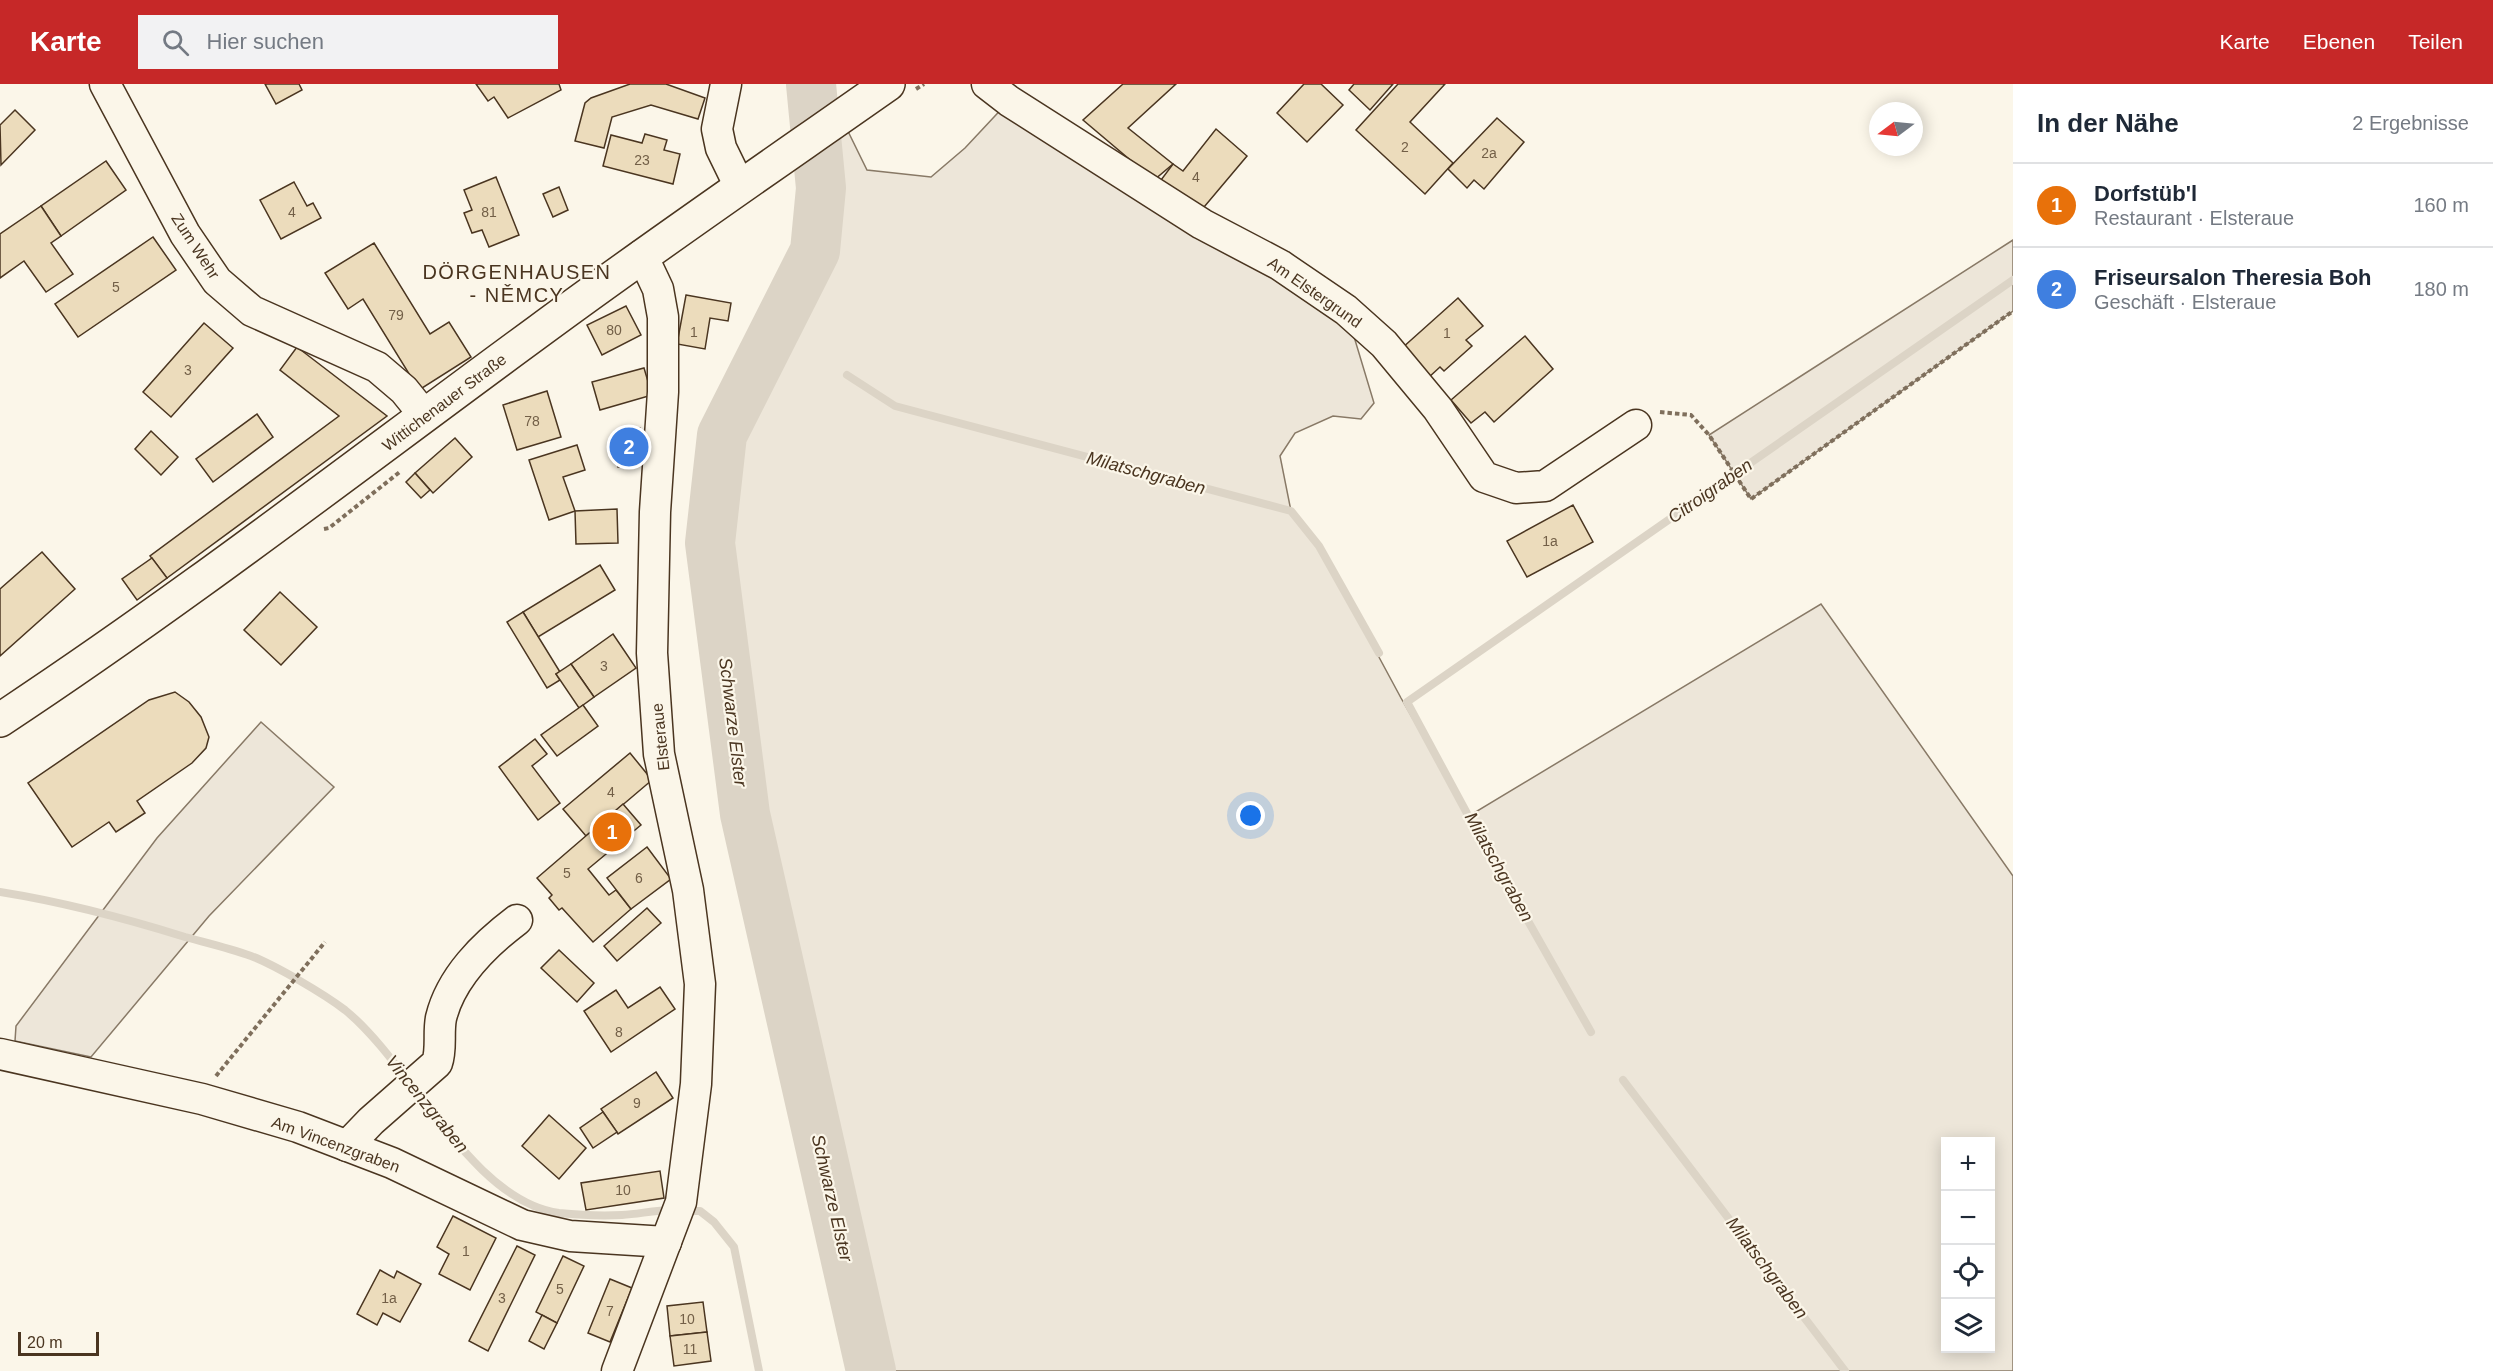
<!DOCTYPE html>
<html lang="de">
<meta charset="utf-8">
<style>
body{margin:0;font-family:Helvetica,sans-serif;background:#f2f2f3;color:#1f2937}
.controls{position:absolute;right:18px;bottom:18px;display:grid;overflow:hidden;border-radius:0px;box-shadow:0 3px 15px #0003}
.controls button{width:54px;height:54px;display:grid;place-items:center;padding:0;border:0;border-bottom:2px solid #e0e1e3;background:#fff;color:#1f2937;font:30px sans-serif}
.compass{position:absolute;left:1869px;top:18px;width:54px;height:54px;border-radius:50%;background:#fff;box-shadow:0 3px 15px #0003;rotate:254deg}
.scale{position:absolute;left:18px;bottom:15px;width:81px;box-sizing:border-box;padding-left:6px;border:3px solid #4a3520;border-top:0;font-size:16px;line-height:21px;white-space:nowrap;color:#4a3520;-webkit-text-stroke:4px #fbf6e9;paint-order:stroke}
.you{position:absolute;left:1251px;top:732px;width:21px;height:21px;margin:-15px;border:4px solid #fff;border-radius:50%;background:#1a73e8;box-shadow:0 0 0 9px #1a73e833}
.badge{display:grid;place-items:center;width:39px;height:39px;border-radius:50%;background:#c62828;color:#fff;font-size:20px;font-weight:700}
.pin{position:absolute;translate:-50% -50%;border:3px solid #fff;box-shadow:0 2px 6px #0006}
.list{margin:0;padding:0;list-style:none}
h2{display:flex;justify-content:space-between;align-items:center;height:78px;margin:0;padding:0 24px;font-size:26px}
h2 small{font-size:20px;font-weight:400;color:#747a83}
.list li{display:grid;grid-template-columns:39px 1fr auto;gap:18px;align-items:center;box-sizing:border-box;height:84px;padding:0 24px;border-top:2px solid #e0e1e3}
.list b{display:block;font-size:22px;white-space:nowrap}
.list p{margin:0;font-size:20px;white-space:nowrap;color:#747a83}
.list em{font-size:20px;font-style:normal;color:#747a83}
.icon{flex:none;width:33px;height:33px;fill:none;stroke:currentColor;stroke-width:2;stroke-linecap:round;stroke-linejoin:round}
.map{position:relative;flex:none;width:2013px;height:1287px;overflow:hidden}
header{display:flex;align-items:center;gap:36px;box-sizing:border-box;height:84px;padding:0 30px;background:#c62828;color:#fff}
header strong{font-size:28px}
nav{display:flex;gap:33px;margin-inline-start:auto;font-size:21px}
.search{width:420px;height:54px;background:#f2f2f3;display:flex;align-items:center;gap:15px;box-sizing:border-box;padding:0 21px;border-radius:0px;color:#747a83;font-size:22px}
main{display:flex}
aside{flex:1;background:#fff}
.map>svg:first-child{display:block}
</style>
<header>
<strong>Karte</strong>
<div class="search"><svg class="icon" aria-label="search" viewBox="0 0 24 24"><circle cx="10" cy="10" r="6"/><path d="M15 15l6 6"/></svg>Hier suchen</div>
<nav><a>Karte</a><a>Ebenen</a><a>Teilen</a></nav>
</header>
<main>
<div class="map">
<svg width="2013" height="1287" viewBox="0 0 2013 1287">
<rect width="100%" height="100%" fill="#fbf6e9"/>
<g fill="#ede6d9" stroke="#887966" stroke-width="1.5" fill-rule="evenodd">
<path d="M1009,17L1346,226L1374,319L1361,335L1333,332L1295,349L1280,372L1291,427L1319,462L1401,614L1469,732L1821,520L2013,792V1287H871L745,730L710,459L722,351L815,167L821,104L814,52L841,33L867,86L931,93L965,64ZM1946,1058H1990V1264H1946Z"/>
<polygon points="2013,156 2013,227 1751,415 1709,351"/>
<polygon points="261,638 334,703 209,832 91,973 15,957 16,942 157,754"/>
</g>
<g fill="none" stroke-linecap="round" stroke-linejoin="round">
<g stroke="#dcd4c6" stroke-width="8">
<polyline points="847,291 895,322 1291,427 1319,462 1379,569"/>
<path d="M0,808C63,818 124,834 185,853C207,859 229,864 251,872C275,881 324,910 345,926C411,979 471,1117 559,1129C579,1131 602,1132 622,1131C639,1130 655,1126 672,1126"/>
<polyline points="1591,948 1469,733 1407,618 2013,196"/>
<polyline points="1623,996 1845,1287"/>
<polyline points="685,1127 700,1127 714,1138 734,1163 759,1287"/>
</g>
<polyline stroke="#dcd4c6" stroke-width="50" points="811,0 821,104 815,167 722,351 710,459 745,730 871,1287"/>
</g>
<g fill="#ecdcbc" stroke="#4a3520" stroke-width="1.5">
<polygon points="265,0 299,0 302,6 276,20"/>
<polygon points="476,0 559,0 561,6 508,34 494,13 488,17"/>
<polygon points="630,0 666,0 705,14 698,35 651,21 612,33 604,64 575,57 585,19 591,14"/>
<polygon points="1123,0 1176,0 1128,44 1173,80 1154,96 1083,36"/>
<polygon points="1304,0 1321,0 1343,21 1307,58 1277,29"/>
<polygon points="1354,0 1393,0 1370,26 1349,6"/>
<polygon points="1398,0 1445,0 1410,38 1453,79 1425,110 1356,46"/>
<polygon points="15,26 35,46 1,81 0,41"/>
<polygon points="1497,34 1524,58 1484,105 1474,96 1467,104 1448,85"/>
<polygon points="1216,45 1247,72 1199,129 1158,100 1173,80 1183,87"/>
<polygon points="645,50 667,56 664,66 680,70 673,100 603,82 611,51 642,59"/>
<polygon points="106,77 126,106 61,152 41,122"/>
<polygon points="496,93 519,151 489,163 482,146 472,149 464,129 472,126 464,106"/>
<polygon points="294,98 307,122 313,119 321,134 281,155 260,116"/>
<polygon points="559,103 568,126 553,133 543,110"/>
<polygon points="41,122 61,152 51,159 73,190 46,208 24,177 0,194 0,150"/>
<polygon points="153,153 176,186 78,253 55,220"/>
<polygon points="374,159 430,250 449,238 471,273 419,306 363,215 348,225 325,189"/>
<polygon points="686,211 731,219 728,237 710,234 705,265 677,260"/>
<polygon points="1458,214 1483,242 1466,256 1472,262 1444,287 1440,283 1428,294 1401,265"/>
<polygon points="626,222 641,251 602,271 587,241"/>
<polygon points="204,239 233,264 171,333 143,308"/>
<polygon points="1525,252 1553,285 1494,338 1485,328 1471,339 1451,316"/>
<polygon points="297,263 387,332 167,494 150,472 339,332 280,286"/>
<polygon points="644,284 652,311 600,326 592,298"/>
<polygon points="547,307 561,353 517,366 503,321"/>
<polygon points="257,330 273,353 213,398 196,375"/>
<polygon points="640,344 643,381 618,383 615,347"/>
<polygon points="151,347 178,373 161,391 135,365"/>
<polygon points="455,354 472,373 433,409 415,389"/>
<polygon points="577,361 585,386 563,393 575,427 549,436 529,376"/>
<polygon points="415,389 430,406 421,414 406,398"/>
<polygon points="1573,421 1593,458 1527,493 1507,457"/>
<polygon points="617,425 618,459 576,460 575,427"/>
<polygon points="42,468 75,505 0,572 0,505"/>
<polygon points="152,474 167,494 137,516 122,495"/>
<polygon points="600,481 615,506 538,553 523,528"/>
<polygon points="280,508 317,543 281,581 244,546"/>
<polygon points="523,528 560,588 556,590 560,596 547,604 507,538"/>
<polygon points="613,550 636,584 594,613 571,580"/>
<polygon points="571,580 594,613 579,624 556,590"/>
<polygon points="175,608 189,618 201,633 209,653 206,664 192,679 137,717 145,729 116,748 109,738 72,763 28,699 149,616"/>
<polygon points="583,621 598,642 557,672 541,651"/>
<polygon points="535,655 547,670 532,682 560,719 538,736 499,683"/>
<polygon points="630,669 652,696 586,752 563,725"/>
<polygon points="623,720 641,741 588,785 609,811 616,806 631,825 593,858 562,824 559,826 549,814 552,811 537,794"/>
<polygon points="647,763 671,795 631,825 607,794"/>
<polygon points="647,824 661,839 617,877 604,862"/>
<polygon points="559,866 594,899 577,918 541,884"/>
<polygon points="660,903 675,925 611,968 584,927 616,906 628,924"/>
<polygon points="656,988 673,1014 618,1050 601,1025"/>
<polygon points="603,1028 617,1048 593,1064 580,1044"/>
<polygon points="549,1031 586,1064 559,1095 522,1062"/>
<polygon points="660,1087 664,1114 586,1126 581,1099"/>
<polygon points="453,1132 496,1154 470,1206 439,1190 449,1170 437,1163"/>
<polygon points="517,1162 535,1171 488,1267 469,1257"/>
<polygon points="563,1172 584,1182 557,1239 536,1228"/>
<polygon points="380,1186 394,1194 397,1187 421,1200 400,1238 383,1229 377,1241 357,1230"/>
<polygon points="610,1195 632,1204 610,1258 588,1249"/>
<polygon points="703,1218 707,1248 670,1252 667,1222"/>
<polygon points="542,1231 557,1239 544,1265 529,1257"/>
<polygon points="707,1248 711,1277 674,1282 670,1252"/>
</g>
<g fill="none" stroke-linecap="round" stroke-linejoin="round">
<defs>
<g id="minor">
<polyline points="105,0 185,150 217,197 252,227 377,283 404,306 425,332"/>
<polyline points="726,0 717,45 721,64 740,103"/>
<polyline points="987,0 1009,17 1202,140 1280,181 1346,226 1384,260 1438,325 1484,393 1516,404 1545,402 1636,341"/>
<polyline points="0,970 202,1015 298,1043 392,1079 522,1141 570,1152 666,1158"/>
<path d="M347,1062L371,1037L437,979C442,965 438,949 441,934C451,893 484,861 517,836"/>
<polyline points="617,1287 681,1118 696,1000 700,900 688,806 659,670 652,569 655,428 663,308 663,233 658,205 642,171"/>
</g>
<path id="major" d="M0,636C185,514 360,378 539,247C654,162 771,82 888,0"/>
</defs>
<use href="#minor" stroke="#4a3520" stroke-width="33"/>
<use href="#major" stroke="#4a3520" stroke-width="36"/>
<g stroke="#7f6f5c" stroke-width="4" stroke-dasharray="4.5 3" stroke-linecap="butt">
<polyline points="916,5 924,0"/>
<polyline points="1660,328 1691,331 1709,351 1751,415 2013,227"/>
<polyline points="324,445 329,444 401,387"/>
<polyline points="216,992 325,858"/>
</g>
<use href="#minor" stroke="#fbf6e9" stroke-width="30"/>
<use href="#major" stroke="#fbf6e9" stroke-width="33"/>
</g>
<g text-anchor="middle" stroke-width="4.5" stroke-linejoin="round" paint-order="stroke">
<g font-size="14" fill="#725f47">
<text x="1405" y="68">2</text>
<text x="1489" y="74">2a</text>
<text x="642" y="81">23</text>
<text x="1196" y="98">4</text>
<text x="292" y="133">4</text>
<text x="489" y="133">81</text>
<text x="116" y="208">5</text>
<text x="396" y="236">79</text>
<text x="614" y="251">80</text>
<text x="694" y="253">1</text>
<text x="1447" y="254">1</text>
<text x="188" y="291">3</text>
<text x="532" y="342">78</text>
<text x="1550" y="462">1a</text>
<text x="604" y="587">3</text>
<text x="611" y="713">4</text>
<text x="567" y="794">5</text>
<text x="639" y="799">6</text>
<text x="619" y="953">8</text>
<text x="637" y="1024">9</text>
<text x="623" y="1111">10</text>
<text x="466" y="1172">1</text>
<text x="560" y="1210">5</text>
<text x="389" y="1219">1a</text>
<text x="502" y="1219">3</text>
<text x="610" y="1232">7</text>
<text x="687" y="1240">10</text>
<text x="690" y="1270">11</text>
</g>
<g font-size="16" fill="#4a3520" stroke="#fbf6e9">
<text transform="translate(196 162) rotate(57)" y="6">Zum Wehr</text>
<text transform="translate(1315 208) rotate(35)" y="6">Am Elstergrund</text>
<text transform="translate(444 318) rotate(-37)" y="6">Wittichenauer Straße</text>
<text transform="translate(660 653) rotate(-96)" y="6">Elsteraue</text>
<text transform="translate(336 1060) rotate(20)" y="6">Am Vincenzgraben</text>
</g>
<g font-size="18" font-style="italic" fill="#4a3520" stroke="#fbf6e9">
<text transform="translate(1146 389) rotate(15)" y="6">Milatschgraben</text>
<text transform="translate(1710 407) rotate(-35)" y="6">Citroigraben</text>
<text transform="translate(733 638) rotate(83)" y="6">Schwarze Elster</text>
<text transform="translate(1499 783) rotate(61)" y="6">Milatschgraben</text>
<text transform="translate(427 1020) rotate(51)" y="6">Vincenzgraben</text>
<text transform="translate(832 1114) rotate(77)" y="6">Schwarze Elster</text>
<text transform="translate(1767 1184) rotate(53)" y="6">Milatschgraben</text>
</g>
<g font-size="20" letter-spacing="1.5" fill="#4a3520" stroke="#fbf6e9">
<text x="517" y="195">DÖRGENHAUSEN<tspan x="517" dy="23">- NĚMCY</tspan></text>
</g>
</g>
</svg>
<div class="controls">
<button>+</button>
<button>−</button>
<button><svg class="icon" aria-label="locate" viewBox="0 0 24 24"><circle cx="12" cy="12" r="6"/><path d="M12 2v4M12 18v4M2 12h4M18 12h4"/></svg></button>
<button><svg class="icon" aria-label="layers" viewBox="0 0 24 24"><path d="M12 4l9 5-9 5-9-5zM3 14l9 5 9-5"/></svg></button>
</div>
<svg class="compass" viewBox="-18 -18 36 36"><path d="M0-13l5 13h-10z" fill="#e53935"/><path d="M0 13l5-13h-10z" fill="#747a83"/></svg>
<div class="scale">20 m</div>
<div class="you"></div>
<div class="pin badge" style="left:612px;top:748px;background:#e8710a">1</div>
<div class="pin badge" style="left:629px;top:363px;background:#3f7fe0">2</div>
</div>
<aside>
<h2>In der Nähe<small>2 Ergebnisse</small></h2>
<ul class="list">
<li><span class="badge" style="background:#e8710a">1</span><div><b>Dorfstüb'l</b><p>Restaurant · Elsteraue</p></div><em>160 m</em></li>
<li><span class="badge" style="background:#3f7fe0">2</span><div><b>Friseursalon Theresia Boh</b><p>Geschäft · Elsteraue</p></div><em>180 m</em></li>
</ul>
</aside>
</main>
